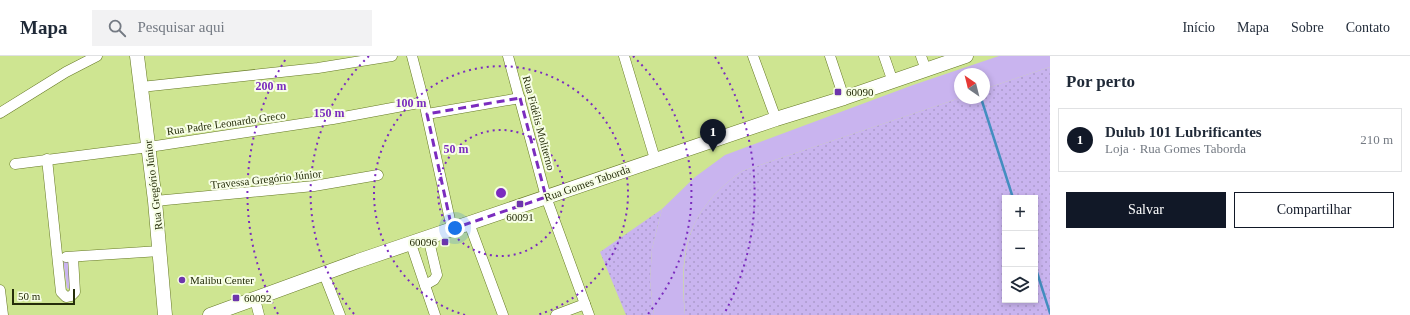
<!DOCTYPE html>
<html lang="pt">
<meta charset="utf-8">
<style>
body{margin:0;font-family:"Times New Roman",serif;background:#f2f2f3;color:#1f2937}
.controls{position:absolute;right:12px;bottom:12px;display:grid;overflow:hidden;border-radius:0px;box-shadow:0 2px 6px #0003}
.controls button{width:36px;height:36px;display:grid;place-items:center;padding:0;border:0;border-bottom:1px solid #e0e1e3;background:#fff;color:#1f2937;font:20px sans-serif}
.compass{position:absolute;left:954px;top:12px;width:36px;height:36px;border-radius:50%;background:#fff;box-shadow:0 2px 6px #0003;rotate:325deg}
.scale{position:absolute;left:12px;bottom:10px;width:63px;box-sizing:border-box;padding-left:4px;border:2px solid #252d0a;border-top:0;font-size:11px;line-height:14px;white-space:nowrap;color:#252d0a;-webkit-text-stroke:3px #f7fee6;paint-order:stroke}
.you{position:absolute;left:455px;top:172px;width:14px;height:14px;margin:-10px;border:3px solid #fff;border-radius:50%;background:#1a73e8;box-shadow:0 0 0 6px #1a73e833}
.badge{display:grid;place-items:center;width:26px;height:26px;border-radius:50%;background:#111827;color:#fff;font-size:13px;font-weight:700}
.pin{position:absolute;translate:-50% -33px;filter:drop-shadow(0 1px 2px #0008)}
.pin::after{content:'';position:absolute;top:21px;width:14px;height:12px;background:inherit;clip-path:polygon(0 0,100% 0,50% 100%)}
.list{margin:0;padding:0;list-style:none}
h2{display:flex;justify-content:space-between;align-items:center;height:52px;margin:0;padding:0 16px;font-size:17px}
h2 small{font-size:13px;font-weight:400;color:#747a83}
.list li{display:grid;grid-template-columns:26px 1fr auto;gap:12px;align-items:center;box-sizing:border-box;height:64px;margin:0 8px 8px;padding:0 8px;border:1px solid #e0e1e3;border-radius:0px}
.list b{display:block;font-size:15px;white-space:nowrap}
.list p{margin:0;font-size:13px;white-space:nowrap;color:#747a83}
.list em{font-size:13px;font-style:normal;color:#747a83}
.actions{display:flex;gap:8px;padding:12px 16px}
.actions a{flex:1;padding:9px 0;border:1px solid #111827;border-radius:0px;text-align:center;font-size:14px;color:#111827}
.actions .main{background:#111827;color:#fff}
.icon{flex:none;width:22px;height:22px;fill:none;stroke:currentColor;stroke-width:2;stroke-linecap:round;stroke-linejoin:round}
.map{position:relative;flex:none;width:1050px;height:259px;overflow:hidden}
header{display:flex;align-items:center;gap:24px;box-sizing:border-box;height:56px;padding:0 20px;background:#fff;border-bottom:1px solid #e0e1e3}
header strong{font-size:19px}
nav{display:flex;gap:22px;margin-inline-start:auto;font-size:14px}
.search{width:280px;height:36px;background:#f2f2f3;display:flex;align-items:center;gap:10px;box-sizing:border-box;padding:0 14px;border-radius:0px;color:#747a83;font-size:15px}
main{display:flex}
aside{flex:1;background:#fff}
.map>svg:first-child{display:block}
</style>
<header>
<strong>Mapa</strong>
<div class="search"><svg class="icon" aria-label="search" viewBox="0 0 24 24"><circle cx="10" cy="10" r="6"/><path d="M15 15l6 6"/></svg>Pesquisar aqui</div>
<nav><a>Início</a><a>Mapa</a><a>Sobre</a><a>Contato</a></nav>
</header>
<main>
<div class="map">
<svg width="1050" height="259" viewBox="0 0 1050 259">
<defs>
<pattern id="grass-dots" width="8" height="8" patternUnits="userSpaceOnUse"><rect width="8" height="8" fill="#c9b4ef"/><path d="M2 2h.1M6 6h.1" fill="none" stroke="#ac9bcc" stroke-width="1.8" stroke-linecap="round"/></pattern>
</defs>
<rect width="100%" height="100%" fill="#cee591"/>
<g fill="url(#grass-dots)" fill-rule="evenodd">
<path d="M1050,11V259H685C680,193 686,156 742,115L960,42H984V33ZM1005,142H1035V244H1005Z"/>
<polygon points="662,153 652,193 650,225 654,259 626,259 600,196"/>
</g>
<g fill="#c9b4ef">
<path d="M999,0H1050V11L984,33V18H960V42L742,115C688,154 678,194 685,259H654L650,225L652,193L662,153L695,121L725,99L913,29Z"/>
<polygon points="71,203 71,234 67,232 63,204"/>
</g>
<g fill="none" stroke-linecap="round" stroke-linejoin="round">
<g stroke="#438ec0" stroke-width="2.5">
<polyline points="981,42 1013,142"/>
<polyline points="1035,210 1050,257"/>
</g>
<defs>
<g id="minor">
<polyline points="412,0 424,46 452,173"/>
<polyline points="508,0 546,141 589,259"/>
<polyline points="624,0 655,103"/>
<polyline points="753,0 776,63"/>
<polyline points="830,0 844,42"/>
<polyline points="884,0 893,26"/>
<polyline points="921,0 926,14"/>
<polyline points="141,31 318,12 392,0"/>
<polyline points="0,57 66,16 97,0"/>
<polyline points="427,58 520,42"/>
<polyline points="47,103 61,236 66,241 71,240 75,236 73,201"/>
<polyline points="15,108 149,91 333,63 424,46"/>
<polyline points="155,145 314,130 378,119"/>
<polyline points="469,167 503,259"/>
<polyline points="411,188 435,259"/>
<polyline points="66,201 160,195"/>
<polyline points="324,218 340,259"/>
<polyline points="425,229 434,224 437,219 428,181"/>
<polyline points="0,234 3,259"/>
<polyline points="255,243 259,259"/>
<polyline points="556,259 585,248"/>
</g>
<g id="secondary">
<polyline points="137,0 155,145 165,259"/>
<polyline points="210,259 358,205 776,63 844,42 966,0"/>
</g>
</defs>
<use href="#minor" stroke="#667926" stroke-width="11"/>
<use href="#secondary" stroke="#667926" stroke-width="15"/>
<use href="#minor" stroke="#fff" stroke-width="10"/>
<use href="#secondary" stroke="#fff" stroke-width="14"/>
</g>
<path fill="none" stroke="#7b2cbf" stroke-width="3" stroke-dasharray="8 5" stroke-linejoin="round" d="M520,42L546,141L452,173L427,58Z"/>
<g fill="none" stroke="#7b2cbf" stroke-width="2" stroke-dasharray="2 4">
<circle cx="501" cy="137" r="63"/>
<path d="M465 259A127 127 0 1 1 537 259"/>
<path d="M354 258A190 190 0 0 1 369 0M633 0A190 190 0 0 1 648 258"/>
<path d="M278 258A254 254 0 0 1 287 1M715 1A254 254 0 0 1 724 258"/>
</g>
<g fill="#6d35ac" stroke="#f7fee6" stroke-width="1.5">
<rect x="834" y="32" width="8" height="8" rx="2"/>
<rect x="516" y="144" width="8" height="8" rx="2"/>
<rect x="441" y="182" width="8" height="8" rx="2"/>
<circle cx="182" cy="224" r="4"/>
<rect x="232" y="238" width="8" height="8" rx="2"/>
</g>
<g text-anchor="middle" stroke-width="4" stroke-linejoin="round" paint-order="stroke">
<g font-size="11" fill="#252d0a" stroke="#f7fee6" text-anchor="start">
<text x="846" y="40">60090</text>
<text x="520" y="165" text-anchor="middle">60091</text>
<text x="437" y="190" text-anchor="end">60096</text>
<text x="190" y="228">Malibu Center</text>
<text x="244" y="246">60092</text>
</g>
<g font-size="11" fill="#252d0a" stroke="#f7fee6">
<text transform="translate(226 67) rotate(-8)" y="4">Rua Padre Leonardo Greco</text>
<text transform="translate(539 67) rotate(75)" y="4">Rua Fidélis Moliterno</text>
<text transform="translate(266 123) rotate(-6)" y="4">Travessa Gregório Júnior</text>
<text transform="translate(587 127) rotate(-19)" y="4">Rua Gomes Taborda</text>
<text transform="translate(153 129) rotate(-97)" y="4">Rua Gregório Júnior</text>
</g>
</g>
<circle cx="501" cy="137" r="6" fill="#7b2cbf" stroke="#f7fee6" stroke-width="2"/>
<g font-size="12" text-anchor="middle" font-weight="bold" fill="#7b2cbf" stroke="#f7fee6" stroke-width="4" stroke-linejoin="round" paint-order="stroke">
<text x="271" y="34">200 m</text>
<text x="411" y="51">100 m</text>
<text x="329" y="61">150 m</text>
<text x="456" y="97">50 m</text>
</g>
</svg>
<div class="controls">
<button>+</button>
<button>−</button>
<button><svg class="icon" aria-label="layers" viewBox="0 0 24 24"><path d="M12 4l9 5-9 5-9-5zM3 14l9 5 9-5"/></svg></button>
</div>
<svg class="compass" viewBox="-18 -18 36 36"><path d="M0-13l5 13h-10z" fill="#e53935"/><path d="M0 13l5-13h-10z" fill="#747a83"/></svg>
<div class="scale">50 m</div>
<div class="you"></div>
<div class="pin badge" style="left:713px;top:96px">1</div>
</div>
<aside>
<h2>Por perto<small></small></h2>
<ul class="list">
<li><span class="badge">1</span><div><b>Dulub 101 Lubrificantes</b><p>Loja · Rua Gomes Taborda</p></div><em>210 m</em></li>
</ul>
<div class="actions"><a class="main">Salvar</a><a>Compartilhar</a></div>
</aside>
</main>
